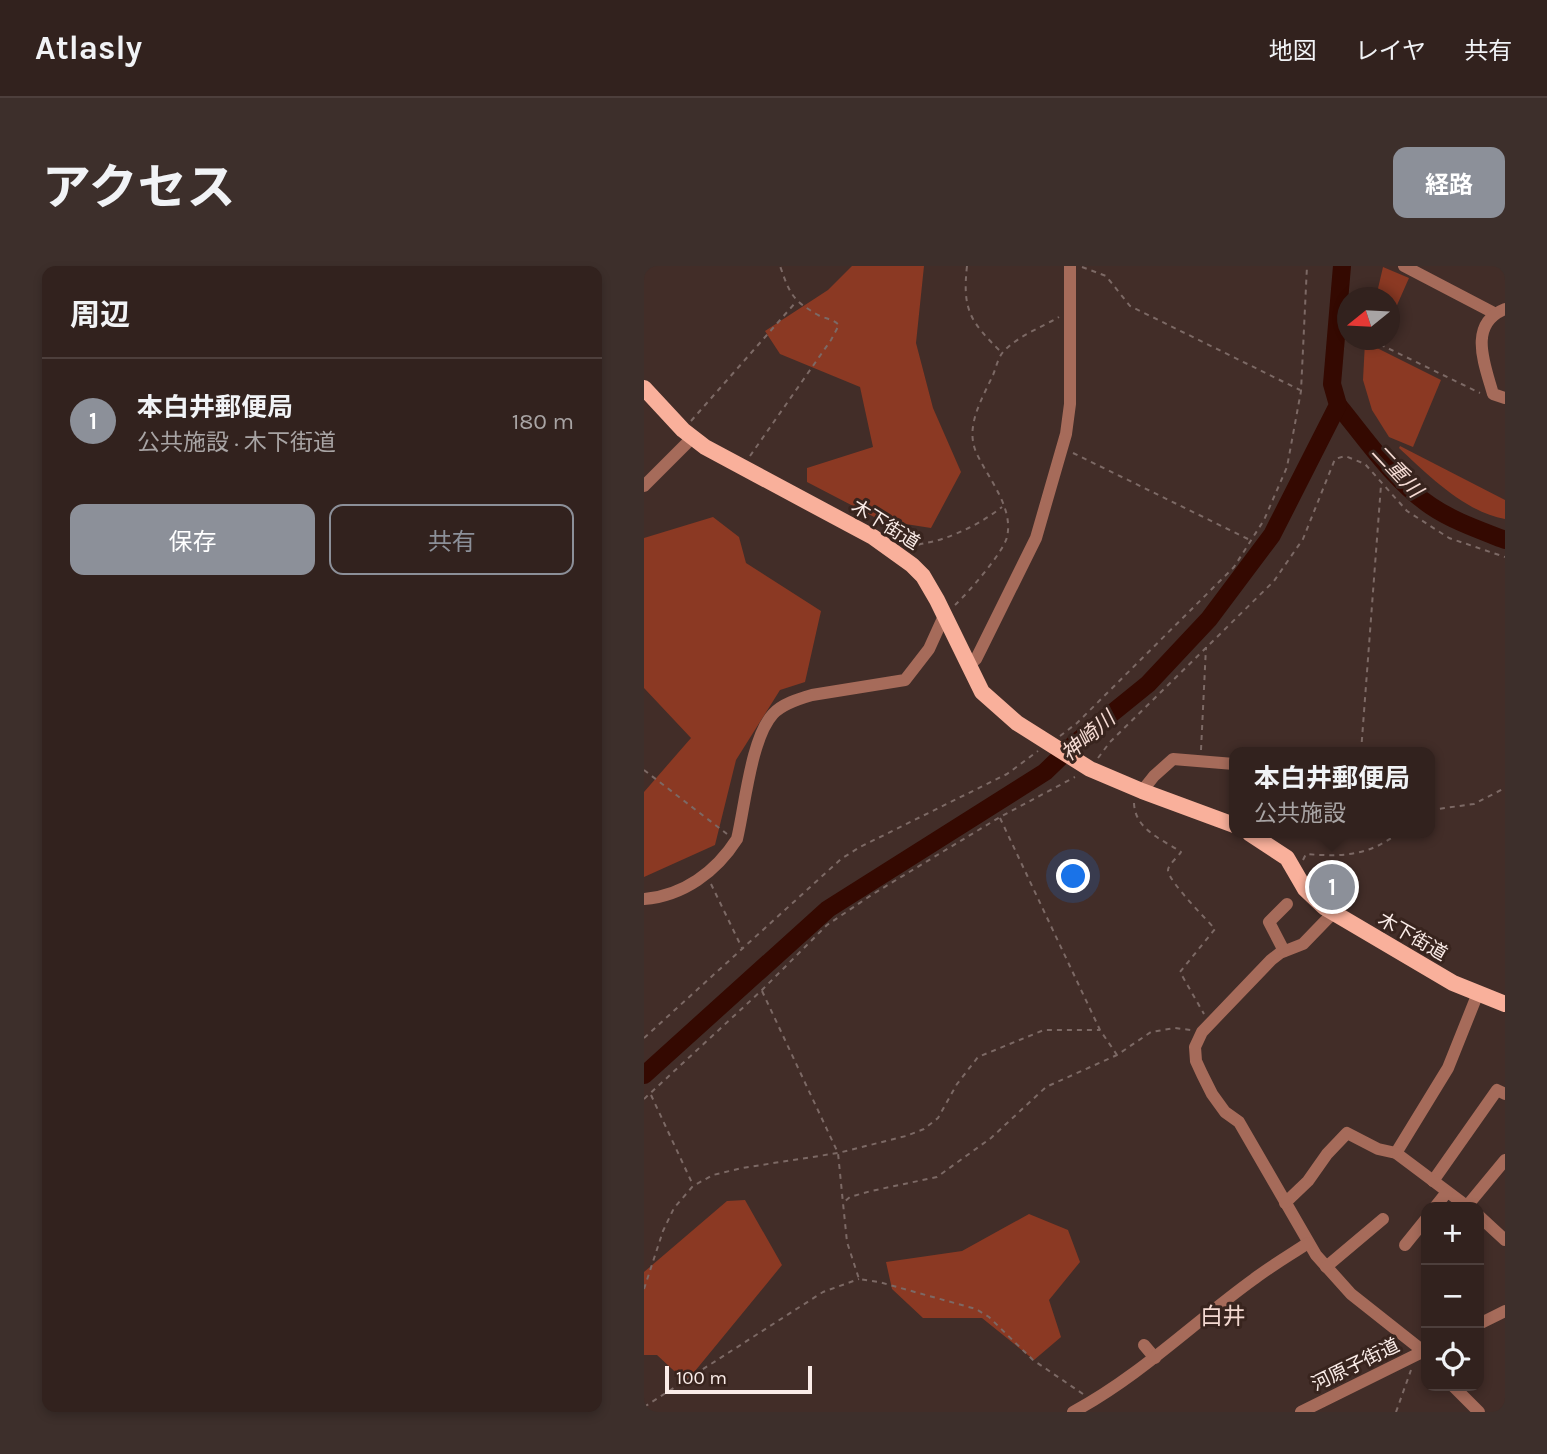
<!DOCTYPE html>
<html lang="ja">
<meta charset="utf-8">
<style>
body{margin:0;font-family:Karla,"Noto Sans JP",sans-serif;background:#3d2f2b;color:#f1f3f6}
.controls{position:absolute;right:21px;bottom:21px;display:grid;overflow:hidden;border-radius:14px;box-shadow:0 4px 10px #0003}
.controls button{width:63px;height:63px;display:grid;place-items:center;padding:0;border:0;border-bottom:2px solid #4d3f3c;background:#32221e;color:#f1f3f6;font:35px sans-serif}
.compass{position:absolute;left:693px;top:21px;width:63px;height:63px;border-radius:50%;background:#32221e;box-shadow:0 4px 10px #0003;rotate:252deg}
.scale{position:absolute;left:21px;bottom:18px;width:147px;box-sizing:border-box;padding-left:7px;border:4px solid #faece8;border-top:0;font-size:19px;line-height:24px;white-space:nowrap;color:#faece8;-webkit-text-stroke:5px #38241e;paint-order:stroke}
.you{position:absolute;left:430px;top:611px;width:24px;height:24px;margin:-18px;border:5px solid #fff;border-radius:50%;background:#1a73e8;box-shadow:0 0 0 10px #1a73e833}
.badge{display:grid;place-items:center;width:46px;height:46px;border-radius:50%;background:#8c9099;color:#fff;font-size:23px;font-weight:700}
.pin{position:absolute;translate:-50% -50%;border:4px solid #fff;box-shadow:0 2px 7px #0006}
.popup{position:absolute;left:585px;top:481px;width:206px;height:91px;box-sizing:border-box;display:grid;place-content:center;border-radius:14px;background:#32221e;filter:drop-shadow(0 2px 5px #0005);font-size:23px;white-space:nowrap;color:#a8a4a4}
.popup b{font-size:26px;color:#f1f3f6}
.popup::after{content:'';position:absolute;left:50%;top:100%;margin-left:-14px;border:14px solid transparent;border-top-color:#32221e}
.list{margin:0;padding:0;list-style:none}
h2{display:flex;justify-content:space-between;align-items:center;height:91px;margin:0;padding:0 28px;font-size:30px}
h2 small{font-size:23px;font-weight:400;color:#a8a4a4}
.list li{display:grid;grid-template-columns:46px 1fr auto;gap:21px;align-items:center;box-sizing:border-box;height:126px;padding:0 28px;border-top:2px solid #4d3f3c}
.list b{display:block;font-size:26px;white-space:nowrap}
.list p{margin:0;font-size:23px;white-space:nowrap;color:#a8a4a4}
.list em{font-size:23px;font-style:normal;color:#a8a4a4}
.actions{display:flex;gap:14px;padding:21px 28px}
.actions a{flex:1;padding:16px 0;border:2px solid #8c9099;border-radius:14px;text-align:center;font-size:24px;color:#8c9099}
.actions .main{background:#8c9099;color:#fff}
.icon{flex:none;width:38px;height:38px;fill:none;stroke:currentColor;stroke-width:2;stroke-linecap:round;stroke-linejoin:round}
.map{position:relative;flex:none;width:861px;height:1146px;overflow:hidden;border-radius:14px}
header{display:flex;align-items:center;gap:42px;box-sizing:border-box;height:98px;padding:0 35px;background:#32221e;border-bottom:2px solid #4d3f3c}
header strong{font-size:33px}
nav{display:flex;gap:38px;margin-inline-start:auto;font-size:24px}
.intro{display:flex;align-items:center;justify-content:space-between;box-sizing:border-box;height:168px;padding:0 42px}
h1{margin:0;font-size:49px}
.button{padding:18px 32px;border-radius:14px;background:#8c9099;color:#fff;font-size:24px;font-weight:700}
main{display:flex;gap:42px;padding:0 42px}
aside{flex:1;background:#32221e;border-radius:14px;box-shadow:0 4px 10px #0003}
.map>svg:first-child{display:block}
</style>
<header>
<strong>Atlasly</strong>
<nav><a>地図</a><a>レイヤ</a><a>共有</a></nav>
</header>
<div class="intro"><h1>アクセス</h1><a class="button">経路</a></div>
<main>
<aside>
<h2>周辺<small></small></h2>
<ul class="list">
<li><span class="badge">1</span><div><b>本白井郵便局</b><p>公共施設 · 木下街道</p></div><em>180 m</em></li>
</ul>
<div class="actions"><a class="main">保存</a><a>共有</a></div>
</aside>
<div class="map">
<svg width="861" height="1146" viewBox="0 0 861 1146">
<rect width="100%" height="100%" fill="#422d28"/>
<g fill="#8b3923">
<polygon points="208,0 280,0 272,77 289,142 317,206 287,262 236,254 163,216 163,202 229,181 216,121 136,88 121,65 184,24"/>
<polygon points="739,1 765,12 746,55 746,32 732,31"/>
<polygon points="721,76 797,114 769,181 745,171 728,144 719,114"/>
<path d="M756,180L861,234V253C821,246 784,209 755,182Z"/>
<polygon points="69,251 95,271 102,297 177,345 161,416 136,424 92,494 71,579 0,611 0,526 47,472 0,422 0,272"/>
<polygon points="101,934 138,999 42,1116 13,1089 0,1089 0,1006 83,935"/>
<polygon points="385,948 424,964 436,996 405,1034 417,1071 390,1094 338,1052 279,1052 248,1023 242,996 318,985"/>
</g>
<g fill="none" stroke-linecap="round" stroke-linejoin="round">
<g stroke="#340901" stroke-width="18">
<path d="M694,139C722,173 750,215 787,240C809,255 836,264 861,274"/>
<polyline points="0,809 184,643 401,506 430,478 504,418 565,353 628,269 694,139 688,118 698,0"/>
</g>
<g stroke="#7c6965" stroke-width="2" stroke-dasharray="5 5" stroke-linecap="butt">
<path d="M323,0C318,45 327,56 357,86"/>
<polyline points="438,1 462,10 486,40 656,124"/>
<polyline points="727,74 836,127"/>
<polyline points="47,155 152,36"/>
<polyline points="429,187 606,274"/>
<path d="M106,190L187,74L195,59C189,53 182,53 174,49C148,34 146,28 136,0"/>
<path d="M265,282C276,277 286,277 298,273C319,266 340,255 358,241"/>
<path d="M311,339C324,327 359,287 363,271C370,241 343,211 332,186C321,160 338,133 349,109C352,102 354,91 360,85C374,70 398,61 415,51"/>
<polyline points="416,470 433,457 590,301 620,254 643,201 657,125 663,0"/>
<polyline points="557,484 562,381"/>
<polyline points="717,486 737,219"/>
<polyline points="454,492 466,476 630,315 659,273 691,193 701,190 721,198 763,245 805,272 861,291"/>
<polyline points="0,504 83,568"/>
<path d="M490,537C491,564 518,573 537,586C534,591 524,599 524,604C524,615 563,654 571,663L536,706L560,748"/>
<polyline points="786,544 830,538 861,522"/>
<polyline points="356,552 456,764 473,789"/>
<path d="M659,594L662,588C698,591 725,590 754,567"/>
<polyline points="67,618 98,682"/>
<polyline points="118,725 194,887 199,937"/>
<polyline points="0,772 197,593 216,581 363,508 394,485"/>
<polyline points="7,829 49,919"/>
<polyline points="0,833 118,724 183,659 229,628 356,551 431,511"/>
<polyline points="0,1023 19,965 30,942 49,920 69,909 98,902 194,887 262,870 280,863 294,852 313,818 334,791 400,764 456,764"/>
<polyline points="439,1128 389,1094 345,1051 332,1043 235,1016 215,1013 203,976 199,937 206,931 227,925 293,911 347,872 402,821 473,789 507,766 531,762 547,764"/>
<polyline points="0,1141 179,1026 215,1013"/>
<polyline points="752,1146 767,1104"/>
</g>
<g stroke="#a66b5a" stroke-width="12">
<polyline points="760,0 850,47"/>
<path d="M861,43C823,58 841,99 849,128L861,132"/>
<polyline points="0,220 48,172"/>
<polyline points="324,400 332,393 338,381 392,272 422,168 426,138 426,0"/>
<polyline points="498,525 510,510 529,493 590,498"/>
<path d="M0,633C39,630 72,606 93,573C101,540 107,472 129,448C138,438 154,433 168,429L261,414L285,383L300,350"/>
<polyline points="689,647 659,678 636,687 627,694 558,766 551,781 552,795 558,808 568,828 581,846 595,856 672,989 707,1028 779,1085"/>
<polyline points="640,685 625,656 643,638"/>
<polyline points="752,887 804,802 834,727"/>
<polyline points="789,915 853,824 861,828"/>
<polyline points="641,937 664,915 683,888 703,867 734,883 752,887 824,941"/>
<polyline points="823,940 861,894"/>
<polyline points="791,941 803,926"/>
<polyline points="835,950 861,974"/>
<polyline points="761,979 782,953"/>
<polyline points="682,1001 739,953"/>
<polyline points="835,1058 861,1045"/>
<polyline points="500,1079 511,1092"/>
<polyline points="809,1120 835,1146"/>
<path d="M429,1146C496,1110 549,1057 610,1013C627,1000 646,989 664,977"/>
<polyline points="657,1146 782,1084"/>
</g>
<g stroke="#f9b09b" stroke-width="16">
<polyline points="0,122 39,164 61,181 229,271 268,299 279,310 293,334 338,426 373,457 446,503 498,525 590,559"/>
<polyline points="605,567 643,592 661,623 680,641 809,717 861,738"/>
</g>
</g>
<g text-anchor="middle" stroke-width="6" stroke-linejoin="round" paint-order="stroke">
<g font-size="19" fill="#faece8" stroke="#38241e">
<text transform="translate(242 258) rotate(32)" y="7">木下街道</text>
<text transform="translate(769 670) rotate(30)" y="7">木下街道</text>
<text transform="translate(711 1098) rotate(-26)" y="7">河原子街道</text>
</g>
<g font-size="21" font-style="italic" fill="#f5dbd4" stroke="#38241e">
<text transform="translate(753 205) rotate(47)" y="7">二重川</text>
<text transform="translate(444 470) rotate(-41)" y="7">神崎川</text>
</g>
<g font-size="23" fill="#f4d9d1" stroke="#38241e">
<text x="579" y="1058">白井</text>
</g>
</g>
</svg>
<div class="controls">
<button>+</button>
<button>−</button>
<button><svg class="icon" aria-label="locate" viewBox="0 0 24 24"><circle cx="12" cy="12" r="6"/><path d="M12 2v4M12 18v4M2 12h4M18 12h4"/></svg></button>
</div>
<svg class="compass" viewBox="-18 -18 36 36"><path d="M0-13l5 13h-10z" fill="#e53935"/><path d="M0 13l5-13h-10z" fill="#a8a4a4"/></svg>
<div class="scale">100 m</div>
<div class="you"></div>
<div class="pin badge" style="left:688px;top:621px">1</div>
<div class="popup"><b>本白井郵便局</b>公共施設</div>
</div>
</main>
